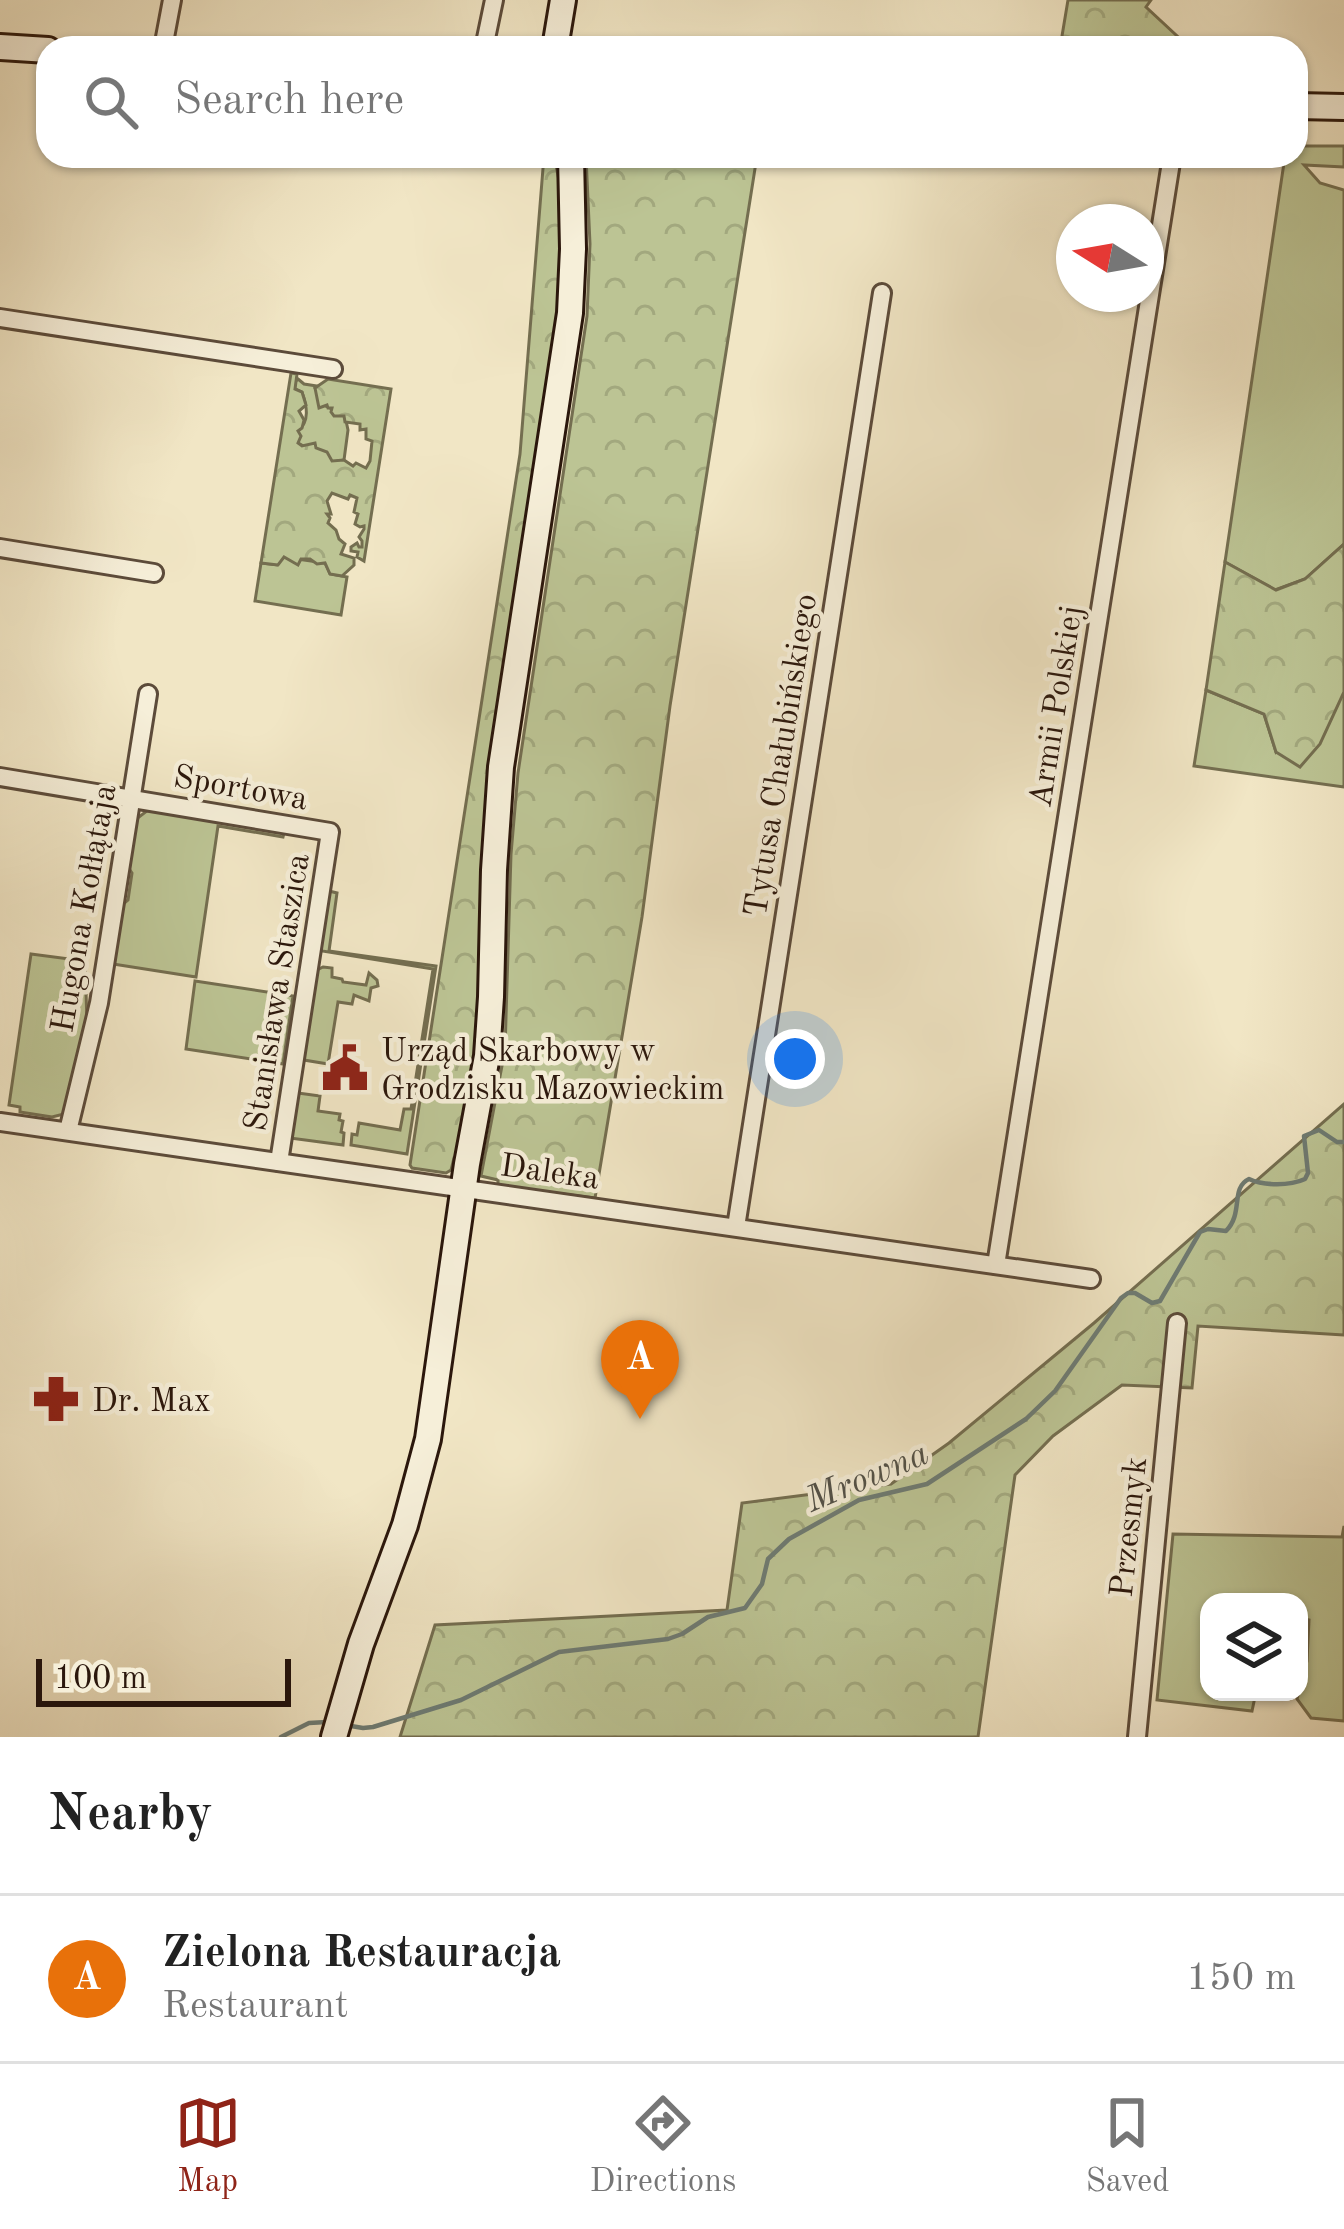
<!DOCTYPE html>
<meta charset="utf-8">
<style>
body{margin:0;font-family:"Old Standard TT",serif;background:#f6f6f6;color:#222}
.controls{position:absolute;right:36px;bottom:36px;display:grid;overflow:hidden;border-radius:24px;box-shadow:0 3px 9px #0004}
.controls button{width:108px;height:108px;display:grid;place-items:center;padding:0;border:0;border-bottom:3px solid #e0e0e0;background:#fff;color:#222;font:60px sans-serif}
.compass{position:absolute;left:1056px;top:204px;width:108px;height:108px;border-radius:50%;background:#fff;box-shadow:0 3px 9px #0004;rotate:281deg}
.scale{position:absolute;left:36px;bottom:30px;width:255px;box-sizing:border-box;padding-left:12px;border:6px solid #2b170c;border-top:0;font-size:33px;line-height:42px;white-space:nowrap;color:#2b170c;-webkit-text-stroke:9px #f6efd9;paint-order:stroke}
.you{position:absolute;left:795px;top:1059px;width:42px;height:42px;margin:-30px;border:9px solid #fff;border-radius:50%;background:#1a73e8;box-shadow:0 0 0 18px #1a73e833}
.badge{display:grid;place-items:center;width:78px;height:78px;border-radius:50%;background:#8f2418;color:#fff;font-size:39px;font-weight:700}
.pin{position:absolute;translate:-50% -99px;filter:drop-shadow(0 3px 6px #0008)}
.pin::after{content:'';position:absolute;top:63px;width:42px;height:36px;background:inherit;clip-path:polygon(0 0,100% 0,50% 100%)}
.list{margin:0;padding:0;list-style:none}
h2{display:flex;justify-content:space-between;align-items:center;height:156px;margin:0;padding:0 48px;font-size:51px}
h2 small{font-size:39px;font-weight:400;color:#767676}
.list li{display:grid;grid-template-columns:78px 1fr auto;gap:36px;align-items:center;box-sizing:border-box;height:168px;padding:0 48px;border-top:3px solid #e0e0e0}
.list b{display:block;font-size:45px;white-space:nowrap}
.list p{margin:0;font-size:39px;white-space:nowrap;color:#767676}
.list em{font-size:39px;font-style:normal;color:#767676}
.icon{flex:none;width:66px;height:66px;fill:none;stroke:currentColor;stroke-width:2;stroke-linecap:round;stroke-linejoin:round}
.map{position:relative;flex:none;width:1344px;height:1737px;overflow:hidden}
.search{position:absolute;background:#fff;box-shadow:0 3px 9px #0004;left:36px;right:36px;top:36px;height:132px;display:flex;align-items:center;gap:30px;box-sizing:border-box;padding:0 42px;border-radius:36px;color:#767676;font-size:45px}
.sheet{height:324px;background:#fff}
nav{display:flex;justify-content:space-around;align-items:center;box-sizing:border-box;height:168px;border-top:3px solid #e0e0e0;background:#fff;font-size:33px;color:#767676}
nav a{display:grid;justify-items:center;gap:6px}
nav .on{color:#8f2418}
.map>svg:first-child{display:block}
</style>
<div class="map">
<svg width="1344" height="1737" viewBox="0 0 1344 1737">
<defs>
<pattern id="forest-crowns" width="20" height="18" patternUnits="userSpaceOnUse" patternTransform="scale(3)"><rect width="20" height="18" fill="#bcc494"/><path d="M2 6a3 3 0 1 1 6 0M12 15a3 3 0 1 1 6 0" fill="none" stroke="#a2a87e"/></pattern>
</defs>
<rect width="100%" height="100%" fill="#f1e6c5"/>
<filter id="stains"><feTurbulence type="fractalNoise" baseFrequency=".00167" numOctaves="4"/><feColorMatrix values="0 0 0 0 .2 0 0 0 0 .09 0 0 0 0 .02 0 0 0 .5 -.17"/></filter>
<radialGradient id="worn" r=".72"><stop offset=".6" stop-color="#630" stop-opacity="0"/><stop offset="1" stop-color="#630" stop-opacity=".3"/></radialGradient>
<g fill="#bcc494" stroke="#746e50" stroke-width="3">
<polygon points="1296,146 1344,146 1344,167 1304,165 1320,183 1344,190 1344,544 1305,579 1275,590 1225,562 1285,156 1296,156"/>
<path d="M298,379L304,384L317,386L315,388L324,405L345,416L348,430L344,460L333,462L298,443V431C310,421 307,406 302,392L295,389L294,383Z"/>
<polygon points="283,557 325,563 330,574 347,577 341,615 255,601 261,563 277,565"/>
<polygon points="1206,690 1264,714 1276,752 1344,692 1344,787 1194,766"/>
<polygon points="148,810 284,833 283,837 218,826 196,977 113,964 122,905 128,900 132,873 128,867 135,820"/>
<polygon points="329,891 337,893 329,951 436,966 407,1154 351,1145 352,1134 357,1135 359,1123 400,1130 404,1109 411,1109 433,969 322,951 320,947"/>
<polygon points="31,954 85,961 87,1023 68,1113 52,1117 20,1112 20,1107 9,1105"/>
<polygon points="323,967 332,968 332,977 342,979 343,982 366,985 369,973 377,980 378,986 371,988 369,1001 354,995 352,1004 338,1002 328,1064 304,1060 301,1057 317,970"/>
<polygon points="195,981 293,996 283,1064 186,1049"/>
<polygon points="298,1093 320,1096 318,1111 340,1114 339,1120 343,1121 341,1132 344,1133 343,1145 290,1138"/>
<polygon points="1344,1526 1344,1721 1311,1718 1297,1699 1307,1661 1309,1620 1299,1618 1299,1602 1209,1602 1209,1692 1256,1692 1252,1711 1157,1700 1173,1534 1342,1537"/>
</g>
<g fill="url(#forest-crowns)" stroke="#746e50" stroke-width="3">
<polygon points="1068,0 1151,0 1146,7 1190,48 1060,48"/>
<polygon points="544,156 554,156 560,185 566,261 482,1012 460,1158 454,1158 451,1170 446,1173 412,1168 410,1165 520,454"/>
<polygon points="586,156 757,156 670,706 642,917 595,1198 498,1186 498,1180 481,1176 505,1050 511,854 518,773 587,316 590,244"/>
<polygon points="291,373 297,374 295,389 302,392 306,405 299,411 304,420 302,428 298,431 301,436 298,443 302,446 315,443 316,448 327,452 332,461 344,460 353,466 356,463 366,468 370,461 372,441 366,439 366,429 360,430 360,424 345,422 344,416 334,416 331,412 332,408 328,408 327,405 319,408 315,388 328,379 391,389 364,561 357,557 358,552 351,551 351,547 357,543 359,547 362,547 362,541 359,537 364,529 364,526 360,527 355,524 358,514 354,512 357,498 350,495 348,499 332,493 327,501 331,514 327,514 330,518 328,523 336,530 339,539 345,544 341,554 354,558 354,565 342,576 330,574 325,563 317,564 310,559 301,559 298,565 284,557 278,565 261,563"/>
<polygon points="1344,544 1344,692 1320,744 1300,767 1276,752 1264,714 1206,690 1225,562 1276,590 1305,579"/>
<polygon points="1344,1104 1344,1335 1198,1326 1192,1388 1122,1385 1053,1436 1015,1475 978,1737 400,1737 435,1625 727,1610 742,1503 891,1484 949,1443 1094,1323"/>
</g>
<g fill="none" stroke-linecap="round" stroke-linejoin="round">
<g stroke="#6e7b73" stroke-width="4.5">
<path d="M345,1725L363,1728L373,1727L461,1700L559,1652L668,1639L682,1634L708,1617L745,1608L762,1584L768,1559L789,1539L859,1500L927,1484L1026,1419L1055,1391L1121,1298L1128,1293H1135L1152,1303L1160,1301L1200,1232L1208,1229L1226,1231C1244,1213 1230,1188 1249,1179C1264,1186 1290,1186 1305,1179L1308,1173L1304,1136L1319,1130L1337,1142H1344"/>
<polyline points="281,1737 309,1723 327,1722"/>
</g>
<defs>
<g id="street">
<polyline points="163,48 172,0"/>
<polyline points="484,48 494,0"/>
<polyline points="0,318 333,369"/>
<polyline points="0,548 154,573"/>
<polyline points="0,777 330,832 279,1162"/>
<polyline points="0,1122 1091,1279"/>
<polyline points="68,1131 99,1003 148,694"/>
<polyline points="736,1227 882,293"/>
<polyline points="996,1265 1172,156"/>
<polyline points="1137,1737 1177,1323"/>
</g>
<g id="secondary">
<polyline points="0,47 48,50"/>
<polyline points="555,48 563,0"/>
<polyline points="1296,106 1344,107"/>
<polyline points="334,1737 361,1644 405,1525 428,1439 467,1164 487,1056 491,997 494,870 501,767 570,313 573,249 571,156"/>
</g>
</defs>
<use href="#street" stroke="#5c4b3a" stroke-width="22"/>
<use href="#secondary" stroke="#2b170c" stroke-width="30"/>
<use href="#street" stroke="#f6efd9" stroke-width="16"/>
<use href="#secondary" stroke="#f6efd9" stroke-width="24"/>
</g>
<defs>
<symbol id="civic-bare" viewBox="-9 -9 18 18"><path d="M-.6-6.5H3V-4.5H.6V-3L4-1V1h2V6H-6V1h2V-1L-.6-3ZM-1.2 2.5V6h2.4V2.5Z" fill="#8f2418" stroke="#f6efd9" stroke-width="2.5" paint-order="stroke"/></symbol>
<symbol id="pharmacy-bare" viewBox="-9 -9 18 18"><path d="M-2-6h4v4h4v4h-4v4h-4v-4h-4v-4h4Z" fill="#8f2418" stroke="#f6efd9" stroke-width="2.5" paint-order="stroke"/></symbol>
</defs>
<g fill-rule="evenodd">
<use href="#civic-bare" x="312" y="1035" width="66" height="66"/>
<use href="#pharmacy-bare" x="23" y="1366" width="66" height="66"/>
</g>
<g text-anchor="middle" stroke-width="9" stroke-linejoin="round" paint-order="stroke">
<g font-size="33" fill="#2b170c" stroke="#f6efd9">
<text transform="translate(1054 706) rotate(-81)" y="12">Armii Polskiej</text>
<text transform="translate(779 755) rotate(-81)" y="12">Tytusa Chałubińskiego</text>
<text transform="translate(241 786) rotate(10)" y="12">Sportowa</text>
<text transform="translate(82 908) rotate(-80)" y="12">Hugona Kołłątaja</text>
<text transform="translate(275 992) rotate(-81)" y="12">Stanisława Staszica</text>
<text transform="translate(550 1170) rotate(8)" y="12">Daleka</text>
<text transform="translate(1127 1527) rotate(-84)" y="12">Przesmyk</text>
</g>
<g font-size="33" fill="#2b170c" stroke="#f6efd9" text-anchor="start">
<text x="381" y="1061">Urząd Skarbowy w<tspan x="381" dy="38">Grodzisku Mazowieckim</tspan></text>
<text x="92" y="1411">Dr. Max</text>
</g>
<g font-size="36" font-style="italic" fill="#525148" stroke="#f6efd9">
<text transform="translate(866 1475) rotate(-23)" y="13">Mrowna</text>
</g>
</g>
<rect width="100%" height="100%" filter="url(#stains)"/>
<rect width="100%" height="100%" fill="url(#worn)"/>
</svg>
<div class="controls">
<button><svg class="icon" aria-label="layers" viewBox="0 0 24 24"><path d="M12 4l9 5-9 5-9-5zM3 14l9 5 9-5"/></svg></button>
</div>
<svg class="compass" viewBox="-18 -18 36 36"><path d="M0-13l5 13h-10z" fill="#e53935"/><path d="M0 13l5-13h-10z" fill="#767676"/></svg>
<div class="scale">100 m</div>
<div class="you"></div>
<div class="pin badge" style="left:640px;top:1419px;background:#e8710a">A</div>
<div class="search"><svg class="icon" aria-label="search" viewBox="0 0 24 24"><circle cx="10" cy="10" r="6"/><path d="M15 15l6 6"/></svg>Search here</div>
</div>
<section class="sheet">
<h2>Nearby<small></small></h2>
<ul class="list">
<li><span class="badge" style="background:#e8710a">A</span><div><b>Zielona Restauracja</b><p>Restaurant</p></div><em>150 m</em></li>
</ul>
</section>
<nav>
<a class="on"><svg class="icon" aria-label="map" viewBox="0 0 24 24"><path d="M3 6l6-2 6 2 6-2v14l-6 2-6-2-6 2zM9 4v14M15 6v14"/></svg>Map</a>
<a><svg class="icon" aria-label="directions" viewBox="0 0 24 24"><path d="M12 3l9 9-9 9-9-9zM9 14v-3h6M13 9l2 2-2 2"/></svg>Directions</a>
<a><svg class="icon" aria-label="saved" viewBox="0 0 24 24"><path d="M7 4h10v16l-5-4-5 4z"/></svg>Saved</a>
</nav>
